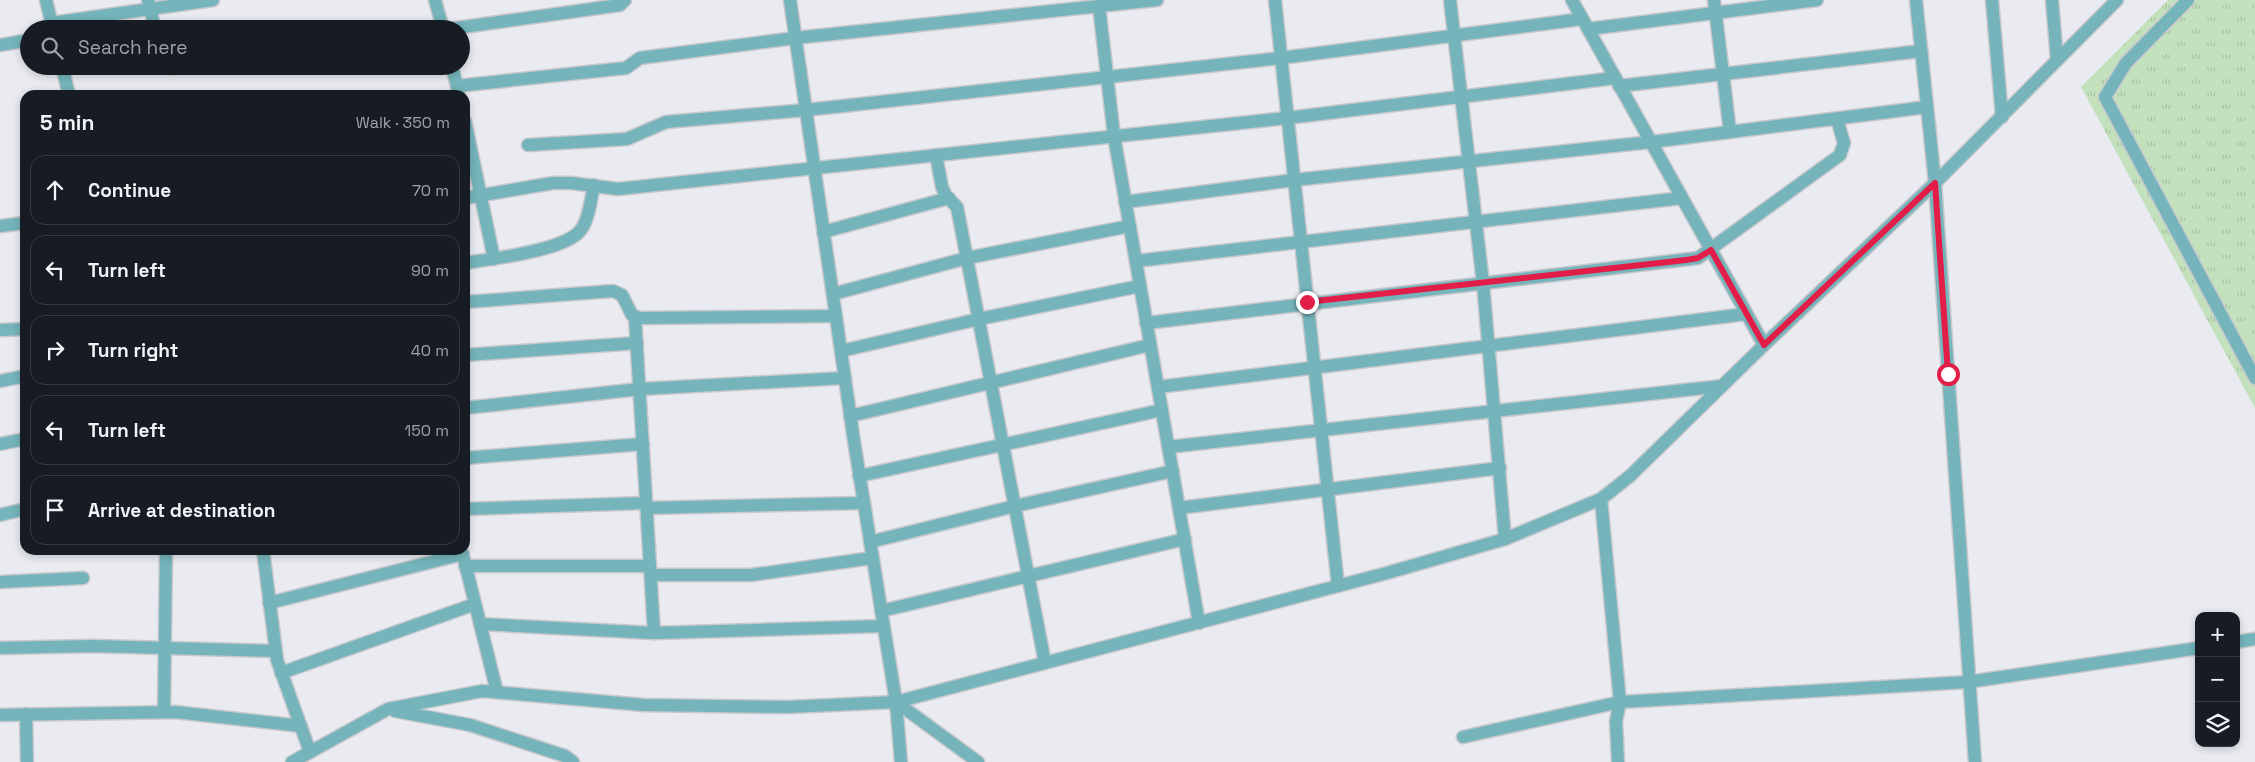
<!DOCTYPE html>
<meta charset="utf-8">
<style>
body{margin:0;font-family:"Space Grotesk",sans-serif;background:#242831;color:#f1f3f6}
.controls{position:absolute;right:15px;bottom:15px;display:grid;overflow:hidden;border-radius:10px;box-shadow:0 2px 8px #0003}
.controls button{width:45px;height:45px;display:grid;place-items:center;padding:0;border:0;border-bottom:1px solid #363941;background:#171b24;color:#f1f3f6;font:25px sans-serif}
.stop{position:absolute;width:15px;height:15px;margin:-11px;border:4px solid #e11d48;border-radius:50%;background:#fff}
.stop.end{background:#e11d48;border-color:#fff;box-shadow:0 1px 5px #0008}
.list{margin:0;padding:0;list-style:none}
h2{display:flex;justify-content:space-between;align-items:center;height:65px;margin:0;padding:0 20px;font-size:21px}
h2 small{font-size:16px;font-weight:400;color:#9ea1a6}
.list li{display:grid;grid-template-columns:32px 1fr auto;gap:15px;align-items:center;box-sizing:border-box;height:70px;margin:0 10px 10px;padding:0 10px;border:1px solid #363941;border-radius:15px}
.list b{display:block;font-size:19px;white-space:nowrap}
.list em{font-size:16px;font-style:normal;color:#9ea1a6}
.icon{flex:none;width:28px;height:28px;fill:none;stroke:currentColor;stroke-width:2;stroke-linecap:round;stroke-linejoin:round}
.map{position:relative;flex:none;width:2255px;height:762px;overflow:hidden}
.search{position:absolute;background:#171b24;box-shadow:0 2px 8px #0003;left:20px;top:20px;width:450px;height:55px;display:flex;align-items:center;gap:12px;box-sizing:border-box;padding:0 18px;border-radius:28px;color:#9ea1a6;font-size:19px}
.panel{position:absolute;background:#171b24;box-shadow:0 2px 8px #0003;left:20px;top:90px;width:450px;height:465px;border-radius:15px}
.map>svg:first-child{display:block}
</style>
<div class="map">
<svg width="2255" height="762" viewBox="0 0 2255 762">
<defs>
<pattern id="grass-tufts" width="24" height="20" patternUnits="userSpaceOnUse" patternTransform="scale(1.25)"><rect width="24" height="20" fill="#c4e1be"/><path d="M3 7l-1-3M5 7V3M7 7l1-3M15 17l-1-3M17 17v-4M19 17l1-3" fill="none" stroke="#a9c2a4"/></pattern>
</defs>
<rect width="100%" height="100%" fill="#e9ebf1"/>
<polygon fill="url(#grass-tufts)" points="2168,0 2255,0 2255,408 2081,87"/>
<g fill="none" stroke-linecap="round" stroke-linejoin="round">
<defs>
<g id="minor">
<polyline points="46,0 53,29"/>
<polyline points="148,0 155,29"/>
<polyline points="435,0 443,29"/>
<polyline points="790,0 854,441 896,702 901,762"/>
<polyline points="1275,0 1338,586"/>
<polyline points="1450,0 1483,283 1505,539"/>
<polyline points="1572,0 1764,345"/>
<polyline points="1714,0 1730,132"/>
<polyline points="1916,0 1935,183 1975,762"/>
<polyline points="1992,0 2002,117"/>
<polyline points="2052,0 2057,60"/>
<polyline points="2188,0 2126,63 2105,97 2255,378"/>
<polyline points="1099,6 1114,136 1199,623"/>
<polyline points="51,23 213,0"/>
<polyline points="449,29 620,5 625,0"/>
<polyline points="1588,29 1817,0"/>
<polyline points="0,45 29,40"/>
<polyline points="62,66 69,95"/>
<polyline points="166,66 172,68 187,66"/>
<polyline points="452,66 459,95"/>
<polyline points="457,86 626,68 640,58 795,38 1157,0"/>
<polyline points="1619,86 1921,51"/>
<polyline points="465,121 494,259"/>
<polyline points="528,145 627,139 666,122 806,110 1281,58 1582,19"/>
<polyline points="936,155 942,187 946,196 957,207 1045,663"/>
<polyline points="465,198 553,183 571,183 618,189 1287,118 1615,78"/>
<polyline points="1125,202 1294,180 1651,142 1927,107"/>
<polyline points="0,226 25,223"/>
<polyline points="823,232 949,198"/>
<polyline points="1136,261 1682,198"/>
<path d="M465,263C491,259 561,251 579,232C589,222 591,198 594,185"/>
<polyline points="833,294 967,258 1130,226"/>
<polyline points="465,302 613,291 622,295 632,315 640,318 836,316"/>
<polyline points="635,317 654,633"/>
<polyline points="1146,323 1698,258 1840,155 1844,143 1837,119"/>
<polyline points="0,330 25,329"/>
<polyline points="841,351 979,319 1140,286"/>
<polyline points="465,355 637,343"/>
<polyline points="0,381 25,376"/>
<polyline points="1158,387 1746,314"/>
<polyline points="465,408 640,389 845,378"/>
<polyline points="850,416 1150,345"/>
<polyline points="0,444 25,439"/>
<polyline points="1168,447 1722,386"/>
<polyline points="465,458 643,444"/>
<polyline points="859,476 1162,410"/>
<polyline points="1601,499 1620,702 1616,721 1618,762"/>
<polyline points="647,508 864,503"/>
<polyline points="1179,508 1500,468"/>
<polyline points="465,509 646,503"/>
<polyline points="0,515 25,509"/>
<polyline points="870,542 1015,506 1173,471"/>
<polyline points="263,550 277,660 310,752"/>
<polyline points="464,559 497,692"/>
<polyline points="465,566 650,566"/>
<polyline points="651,575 751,575 872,558"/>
<polyline points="0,582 83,578"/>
<polyline points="269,603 463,554"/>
<polyline points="881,611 1185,539"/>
<polyline points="480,624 654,633 883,626"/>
<polyline points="2236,642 2255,639"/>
<polyline points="0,648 93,646 275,651"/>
<polyline points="281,673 475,604"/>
<polyline points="896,702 978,762"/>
<polyline points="395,711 470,725 565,756 573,762"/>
<polyline points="164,712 166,550"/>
<polyline points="26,714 27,762"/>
<polyline points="0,715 175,712 301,726"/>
<polyline points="1463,737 1620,702 1968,682 2199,648"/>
<polyline points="292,762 388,709 482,691 644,705 788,707 896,702 1387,573 1505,539 1601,499 1630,476 1764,345 1935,183 2117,0"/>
</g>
</defs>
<use href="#minor" stroke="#c6c8cd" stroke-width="15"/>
<use href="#minor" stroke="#74b4ba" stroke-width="12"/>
</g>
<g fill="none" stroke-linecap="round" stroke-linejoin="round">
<polyline stroke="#e11d48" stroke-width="6" points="1307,302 1686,260 1698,258 1711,250 1764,345 1935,183 1948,374"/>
</g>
</svg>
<div class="controls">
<button>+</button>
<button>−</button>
<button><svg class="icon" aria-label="layers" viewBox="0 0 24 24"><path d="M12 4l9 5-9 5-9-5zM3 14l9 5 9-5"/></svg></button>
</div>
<div class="stop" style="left:1948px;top:374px"></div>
<div class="stop end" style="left:1307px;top:302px"></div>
<div class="search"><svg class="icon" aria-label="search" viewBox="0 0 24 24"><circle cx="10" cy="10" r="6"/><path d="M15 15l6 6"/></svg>Search here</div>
<section class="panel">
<h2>5 min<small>Walk · 350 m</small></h2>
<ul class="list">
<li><svg class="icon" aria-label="ahead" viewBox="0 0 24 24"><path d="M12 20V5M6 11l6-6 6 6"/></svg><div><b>Continue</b></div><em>70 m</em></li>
<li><svg class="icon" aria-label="left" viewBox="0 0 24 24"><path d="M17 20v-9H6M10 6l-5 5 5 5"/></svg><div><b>Turn left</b></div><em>90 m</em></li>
<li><svg class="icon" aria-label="right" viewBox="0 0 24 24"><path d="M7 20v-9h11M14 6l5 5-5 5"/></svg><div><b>Turn right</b></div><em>40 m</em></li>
<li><svg class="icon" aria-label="left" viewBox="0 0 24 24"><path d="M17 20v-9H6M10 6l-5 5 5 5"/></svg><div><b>Turn left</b></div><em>150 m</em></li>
<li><svg class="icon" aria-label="arrive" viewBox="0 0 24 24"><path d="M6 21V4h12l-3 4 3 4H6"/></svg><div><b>Arrive at destination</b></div></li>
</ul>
</section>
</div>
